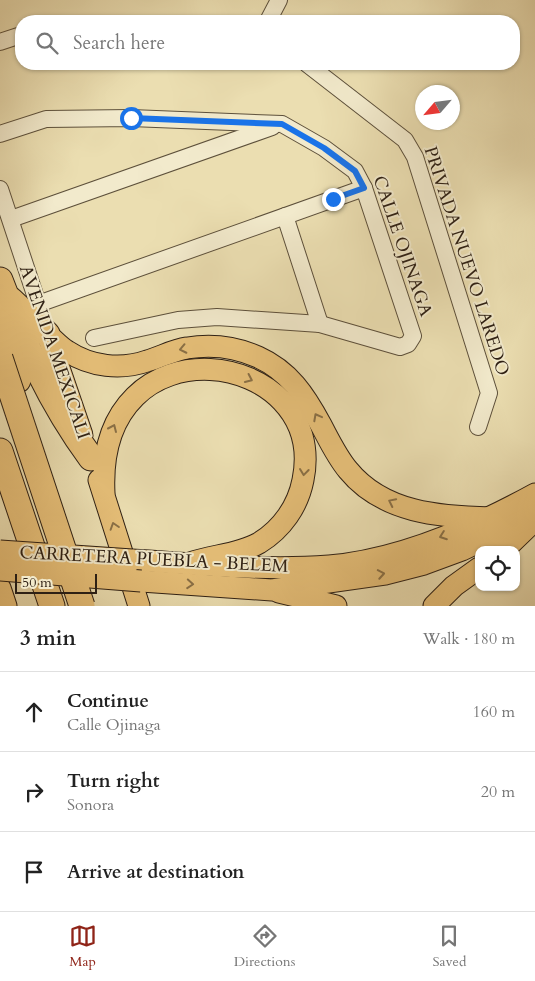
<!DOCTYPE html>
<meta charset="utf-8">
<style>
body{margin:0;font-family:Cardo,serif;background:#f6f6f6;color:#222}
.controls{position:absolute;right:15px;bottom:15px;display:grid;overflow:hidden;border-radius:10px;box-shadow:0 1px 4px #0004}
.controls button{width:45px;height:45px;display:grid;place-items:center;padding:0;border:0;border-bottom:1px solid #e0e0e0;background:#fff;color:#222;font:25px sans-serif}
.compass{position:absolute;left:415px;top:85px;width:45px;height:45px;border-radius:50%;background:#fff;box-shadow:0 1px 4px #0004;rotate:242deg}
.scale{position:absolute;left:15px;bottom:12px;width:82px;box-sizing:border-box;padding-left:5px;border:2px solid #2e2014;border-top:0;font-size:14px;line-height:18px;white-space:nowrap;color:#2e2014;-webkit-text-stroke:4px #f2eacc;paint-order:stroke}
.stop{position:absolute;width:15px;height:15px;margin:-11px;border:4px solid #1a73e8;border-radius:50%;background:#fff}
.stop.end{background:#1a73e8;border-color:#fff;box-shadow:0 1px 5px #0008}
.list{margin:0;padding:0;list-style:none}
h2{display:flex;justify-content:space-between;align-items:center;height:65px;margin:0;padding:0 20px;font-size:21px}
h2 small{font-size:16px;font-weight:400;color:#767676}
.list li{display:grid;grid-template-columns:32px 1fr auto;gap:15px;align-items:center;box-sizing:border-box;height:80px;padding:0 20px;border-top:1px solid #e0e0e0}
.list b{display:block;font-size:19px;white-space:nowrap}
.list p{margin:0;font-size:16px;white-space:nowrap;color:#767676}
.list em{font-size:16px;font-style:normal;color:#767676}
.icon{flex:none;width:28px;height:28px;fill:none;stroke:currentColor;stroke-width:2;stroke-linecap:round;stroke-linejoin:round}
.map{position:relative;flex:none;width:535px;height:606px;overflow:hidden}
.search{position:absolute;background:#fff;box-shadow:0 1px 4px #0004;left:15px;right:15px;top:15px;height:55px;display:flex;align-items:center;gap:12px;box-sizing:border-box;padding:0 18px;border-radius:20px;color:#767676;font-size:19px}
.sheet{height:305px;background:#fff}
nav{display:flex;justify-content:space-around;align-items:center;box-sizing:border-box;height:70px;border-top:1px solid #e0e0e0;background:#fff;font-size:14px;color:#767676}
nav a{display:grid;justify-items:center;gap:2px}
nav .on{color:#8f2418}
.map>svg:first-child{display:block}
</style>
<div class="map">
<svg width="535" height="606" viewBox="0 0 535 606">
<rect width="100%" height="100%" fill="#ebdeb1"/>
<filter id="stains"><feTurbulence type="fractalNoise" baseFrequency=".004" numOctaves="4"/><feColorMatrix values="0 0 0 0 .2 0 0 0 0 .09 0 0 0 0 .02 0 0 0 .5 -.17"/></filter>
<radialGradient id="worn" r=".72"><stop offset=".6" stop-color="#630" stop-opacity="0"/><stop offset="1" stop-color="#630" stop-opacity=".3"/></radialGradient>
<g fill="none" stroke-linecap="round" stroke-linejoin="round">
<defs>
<g id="minor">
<polyline points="268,21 279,0"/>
<polyline points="0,42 21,35"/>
<polyline points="307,64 405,140 415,157 489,393 478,427"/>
<polyline points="0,134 46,119 131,118 282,124 324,148 355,171 364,188 413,336 408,344 400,347 320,324 217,317 178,320 94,338"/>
<polyline points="0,189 41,313"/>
<polyline points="285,216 320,324"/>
<polyline points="11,219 272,127"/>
<polyline points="28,315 38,304 364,188"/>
</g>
<g id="major">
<path d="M47,334C54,340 60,347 67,351C91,367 121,370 147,361C161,357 173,350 187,348C211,344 236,347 258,357C289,371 305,395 321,425C329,440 337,457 348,470C383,513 440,517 491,518"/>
<polyline points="48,336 82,435"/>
<polyline points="99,480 139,606"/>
<path d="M104,493C95,313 330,348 303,480C298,506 282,529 259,543C238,555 212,555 190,563"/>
<polyline points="504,550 531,524"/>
<path d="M132,560C198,564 263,571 329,566C401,560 473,528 535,494"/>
<polyline points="141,581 272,590 385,574 424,564 462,550 535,515"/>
<polyline points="0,588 6,606"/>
<polyline points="279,592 336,606"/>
<polyline points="434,606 454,586 479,568"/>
</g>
<g id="highway">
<path d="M0,280C25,345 49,401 91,458"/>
<polyline points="11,300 47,334"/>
<polyline points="0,323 18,380"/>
<polyline points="0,451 52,606"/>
</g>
</defs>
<use href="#minor" stroke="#5d503b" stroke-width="18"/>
<use href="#major" stroke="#2e2014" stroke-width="23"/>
<use href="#highway" stroke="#2e2014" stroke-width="27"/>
<use href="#minor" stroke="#f2eacc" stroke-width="16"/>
<use href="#major" stroke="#e6bf78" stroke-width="21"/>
<use href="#highway" stroke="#e6bf78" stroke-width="25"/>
<defs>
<g id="major-bridge">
<polyline points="0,551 132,560"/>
<polyline points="0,570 141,581"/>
</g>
<polyline id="highway-bridge" points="0,358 82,606"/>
</defs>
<use href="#major-bridge" stroke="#2e2014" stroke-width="23" stroke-linecap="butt"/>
<use href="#highway-bridge" stroke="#2e2014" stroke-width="27" stroke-linecap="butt"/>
<use href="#major-bridge" stroke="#e6bf78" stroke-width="21"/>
<use href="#highway-bridge" stroke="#e6bf78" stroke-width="25"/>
</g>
<defs><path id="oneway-chevron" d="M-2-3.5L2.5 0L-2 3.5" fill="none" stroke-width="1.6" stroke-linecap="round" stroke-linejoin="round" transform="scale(1.25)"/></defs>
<g stroke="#8a7046">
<use href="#oneway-chevron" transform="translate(183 349) rotate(168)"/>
<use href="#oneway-chevron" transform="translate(249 379) rotate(25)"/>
<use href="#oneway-chevron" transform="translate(317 417) rotate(-118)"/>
<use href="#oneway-chevron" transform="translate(113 428) rotate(-66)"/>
<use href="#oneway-chevron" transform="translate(304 472) rotate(97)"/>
<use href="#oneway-chevron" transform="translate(392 502) rotate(-154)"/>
<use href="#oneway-chevron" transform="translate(114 526) rotate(-108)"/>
<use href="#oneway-chevron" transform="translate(443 536) rotate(160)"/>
<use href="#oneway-chevron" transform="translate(381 574) rotate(-10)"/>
<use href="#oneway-chevron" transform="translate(190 584) rotate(4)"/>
</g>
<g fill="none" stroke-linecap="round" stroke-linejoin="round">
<polyline stroke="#1a73e8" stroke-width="6" points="131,118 282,124 324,148 355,171 364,188 333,199"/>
</g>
<g text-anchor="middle" stroke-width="4" stroke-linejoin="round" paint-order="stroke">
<g font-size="18" fill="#2e2014" stroke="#f2eacc">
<text transform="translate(403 246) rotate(71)" y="6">CALLE OJINAGA</text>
<text transform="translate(467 261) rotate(72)" y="6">PRIVADA NUEVO LAREDO</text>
<text transform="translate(55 352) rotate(71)" y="6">AVENIDA MEXICALI</text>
<text transform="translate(154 559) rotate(3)" y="6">CARRETERA PUEBLA - BELEM</text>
</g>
</g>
<rect width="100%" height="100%" filter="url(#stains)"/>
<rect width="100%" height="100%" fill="url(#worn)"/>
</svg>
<div class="controls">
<button><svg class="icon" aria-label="locate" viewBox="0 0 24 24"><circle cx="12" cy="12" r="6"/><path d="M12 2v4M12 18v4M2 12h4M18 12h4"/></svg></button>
</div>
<svg class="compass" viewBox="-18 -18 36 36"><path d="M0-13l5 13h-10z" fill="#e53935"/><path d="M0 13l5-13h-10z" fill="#767676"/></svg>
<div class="scale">50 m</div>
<div class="stop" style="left:131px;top:118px"></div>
<div class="stop end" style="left:333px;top:199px"></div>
<div class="search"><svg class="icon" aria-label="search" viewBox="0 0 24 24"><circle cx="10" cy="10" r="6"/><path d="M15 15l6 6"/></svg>Search here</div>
</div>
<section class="sheet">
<h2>3 min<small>Walk · 180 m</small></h2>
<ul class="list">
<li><svg class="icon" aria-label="ahead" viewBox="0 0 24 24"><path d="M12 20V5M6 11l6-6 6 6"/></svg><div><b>Continue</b><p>Calle Ojinaga</p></div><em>160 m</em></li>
<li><svg class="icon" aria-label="right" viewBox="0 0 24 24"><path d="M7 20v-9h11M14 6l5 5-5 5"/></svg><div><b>Turn right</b><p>Sonora</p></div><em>20 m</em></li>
<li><svg class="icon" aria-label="arrive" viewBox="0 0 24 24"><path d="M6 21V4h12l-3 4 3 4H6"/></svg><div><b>Arrive at destination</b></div></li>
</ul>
</section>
<nav>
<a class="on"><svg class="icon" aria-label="map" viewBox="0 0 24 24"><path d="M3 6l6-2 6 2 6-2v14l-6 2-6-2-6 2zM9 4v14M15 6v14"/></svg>Map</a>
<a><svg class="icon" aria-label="directions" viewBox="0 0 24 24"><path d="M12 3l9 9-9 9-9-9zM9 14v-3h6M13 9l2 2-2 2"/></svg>Directions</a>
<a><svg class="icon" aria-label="saved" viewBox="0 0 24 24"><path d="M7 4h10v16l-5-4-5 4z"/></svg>Saved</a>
</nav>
